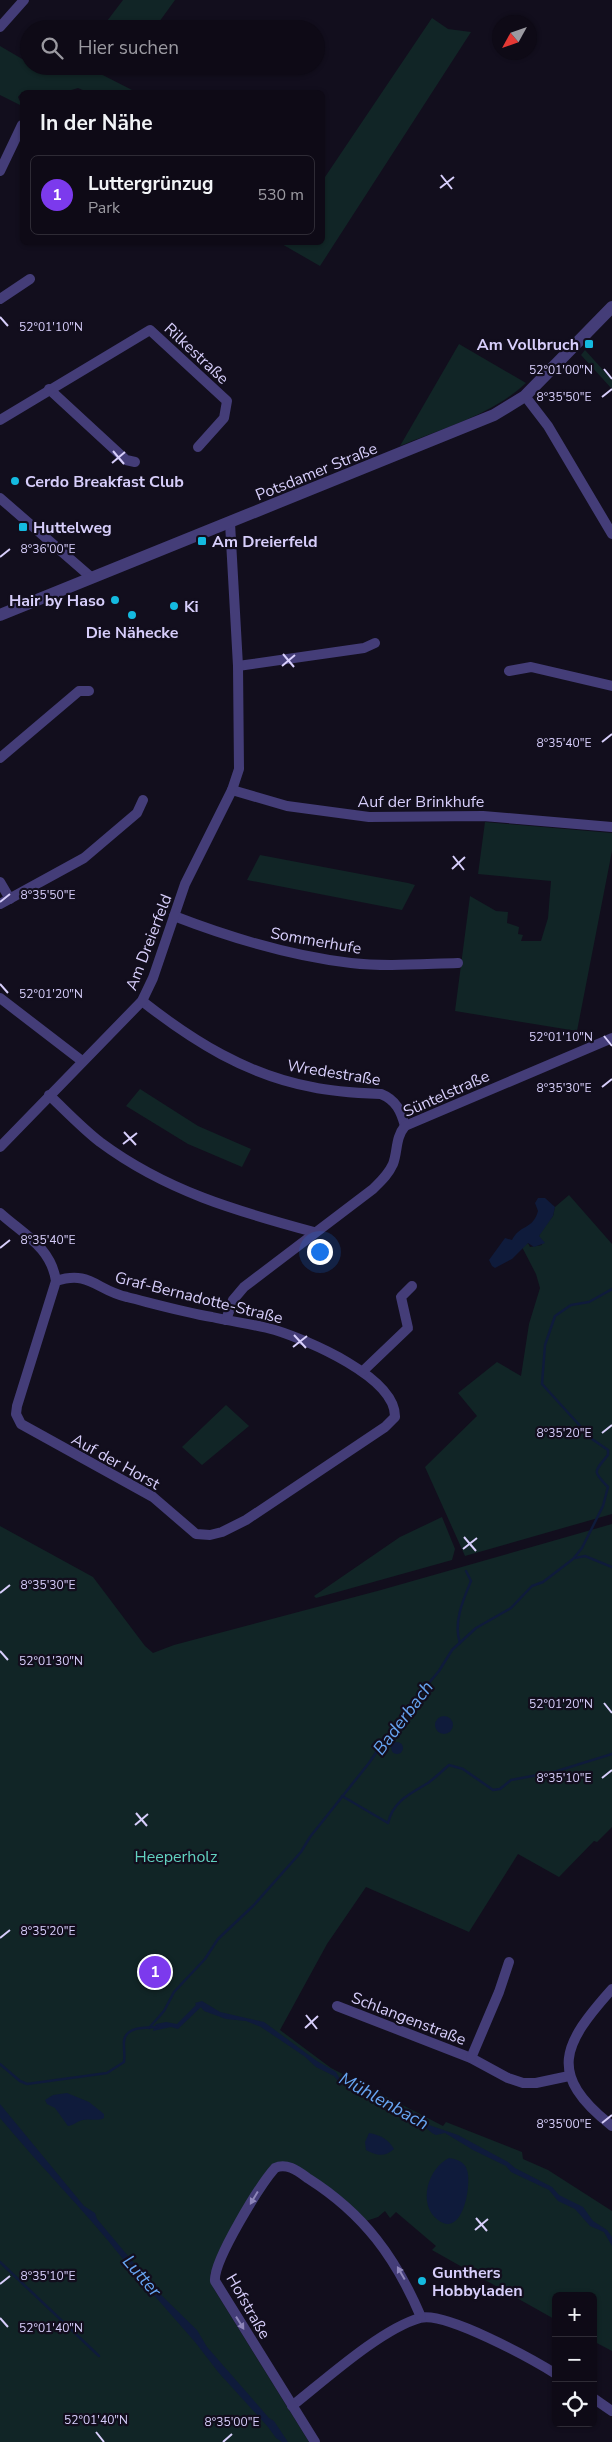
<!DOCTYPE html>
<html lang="de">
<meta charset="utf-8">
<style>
body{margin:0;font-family:"Nunito Sans",sans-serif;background:#17131f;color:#f1f3f6}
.controls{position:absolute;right:15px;bottom:15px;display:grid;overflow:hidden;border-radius:8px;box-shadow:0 1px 4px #0004}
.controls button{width:45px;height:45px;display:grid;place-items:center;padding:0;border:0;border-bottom:1px solid #2e2b35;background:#0e0a16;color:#f1f3f6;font:25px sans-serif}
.compass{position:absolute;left:492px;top:15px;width:45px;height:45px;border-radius:50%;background:#0e0a16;box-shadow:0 1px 4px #0004;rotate:230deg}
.you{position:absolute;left:319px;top:1251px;width:18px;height:18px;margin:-12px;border:4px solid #fff;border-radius:50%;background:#1a73e8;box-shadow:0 0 0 8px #1a73e833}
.badge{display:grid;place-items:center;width:32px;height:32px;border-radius:50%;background:#7c3aed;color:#fff;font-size:16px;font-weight:700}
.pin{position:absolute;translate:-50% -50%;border:2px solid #fff;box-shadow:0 1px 5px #0006}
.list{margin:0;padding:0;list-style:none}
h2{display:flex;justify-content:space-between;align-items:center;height:65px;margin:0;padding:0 20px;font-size:21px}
h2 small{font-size:16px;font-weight:400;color:#9b9aa1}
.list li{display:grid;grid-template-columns:32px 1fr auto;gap:15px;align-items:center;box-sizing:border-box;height:80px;margin:0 10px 10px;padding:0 10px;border:1px solid #2e2b35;border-radius:8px}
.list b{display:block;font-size:19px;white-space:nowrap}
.list p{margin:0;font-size:16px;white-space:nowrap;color:#9b9aa1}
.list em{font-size:16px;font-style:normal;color:#9b9aa1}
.icon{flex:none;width:28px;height:28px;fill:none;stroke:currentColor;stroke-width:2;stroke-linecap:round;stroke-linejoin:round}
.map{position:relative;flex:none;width:612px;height:2442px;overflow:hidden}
.search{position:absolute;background:#0e0a16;box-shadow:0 1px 4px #0004;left:20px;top:20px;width:305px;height:55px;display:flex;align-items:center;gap:12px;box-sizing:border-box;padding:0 18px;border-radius:28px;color:#9b9aa1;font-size:19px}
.panel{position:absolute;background:#0e0a16;box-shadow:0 1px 4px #0004;left:20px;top:90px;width:305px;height:155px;border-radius:8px}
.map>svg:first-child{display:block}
</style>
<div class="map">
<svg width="612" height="2442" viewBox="0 0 612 2442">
<rect width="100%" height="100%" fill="#120e1d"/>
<g fill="#112526">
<polygon points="123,0 175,0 154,29 101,29"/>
<polygon points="432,18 448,29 471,32 320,266 280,243 322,242 323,180"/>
<polygon points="0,46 29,63 29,66 85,66 136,92 87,92 78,88 65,92 22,92 18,97 22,106 0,95"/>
<path d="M459,344L526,383C492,415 443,428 400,446Z"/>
<polygon points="585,350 612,380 612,389 581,355"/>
<polygon points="485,822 612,833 612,851 577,1031 455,1011 470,896 496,911 508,912 507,923 519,927 518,934 523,935 521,941 541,941 548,918 551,881 478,874"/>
<polygon points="260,855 408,883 415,885 402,910 247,880"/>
<polygon points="140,1089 198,1126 251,1149 242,1167 188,1144 126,1106"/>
<polygon points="569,1195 612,1244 612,1514 465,1556 425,1467 477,1416 458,1393 497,1362 521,1376 529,1324 540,1288 536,1274 522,1247 528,1243 530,1247 542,1245 539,1236 540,1232 553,1216 555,1207"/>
<polygon points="226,1405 249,1426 202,1465 182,1447"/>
<polygon points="442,1517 455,1549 452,1560 316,1598 314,1596 400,1537"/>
<polygon points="612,1524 612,1827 597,1842 594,1841 559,1877 518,1854 469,1932 366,1887 327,1944 280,2030 331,2068 443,2126 446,2122 522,2152 523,2159 548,2170 612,2211 612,2351 593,2341 593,2296 556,2296 556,2320 432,2250 436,2246 396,2212 390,2218 385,2211 378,2217 366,2221 283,2162 210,2274 214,2289 309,2442 0,2442 0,1526 93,1577 145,1646 153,1653 174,1645 381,1590"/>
</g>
<g fill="#0f1b3b">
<path d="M538,1198H545L555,1207L553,1216L539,1236L545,1243L534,1247L528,1243L512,1259L495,1268L492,1266L489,1260L505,1238L512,1240C520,1224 533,1230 538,1211L535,1203Z"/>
<circle cx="444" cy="1725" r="9"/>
<circle cx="397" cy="1748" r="6"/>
<polygon points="202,2001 220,2012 264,2022 317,2061 336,2072 340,2079 391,2106 414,2113 426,2124 458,2135 508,2162 515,2168 552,2187 559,2195 583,2207 593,2221 607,2230 612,2237 612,2246 604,2232 590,2226 575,2209 558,2201 549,2190 511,2172 506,2166 473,2150 445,2133 436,2135 432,2133 416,2119 396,2113 339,2082 334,2076 316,2067 304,2056 261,2027 246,2021 226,2019 204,2011 201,2007 178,2029 171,2027 153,2031 156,2024 166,2022 177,2024 196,2005 195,2003"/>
<path d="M67,2093L89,2102L104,2114V2118C96,2122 91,2118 83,2120C77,2121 75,2125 68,2126L55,2108L47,2104L45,2100L53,2095Z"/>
<path d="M0,2104L84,2206L95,2213L97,2219L159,2293L197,2330L207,2347L269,2418L274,2421L288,2442H282L276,2438L268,2427L219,2373L195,2342L146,2286L133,2267L123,2259C84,2210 40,2166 0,2118Z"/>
<path d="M369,2133C380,2135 388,2139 394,2149C385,2157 377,2156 366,2150L365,2142Z"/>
<path d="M449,2158C457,2159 465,2162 467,2170C472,2184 463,2239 438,2220C417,2204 428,2168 449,2158Z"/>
</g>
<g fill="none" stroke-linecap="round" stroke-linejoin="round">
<g stroke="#0f1b3b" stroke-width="2.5">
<polyline points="575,1558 585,1556 612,1567"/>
<path d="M460,1643C453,1623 463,1600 471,1581L466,1571"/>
<path d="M342,1796L388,1823C393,1801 410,1794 428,1783C435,1778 442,1771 449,1765L463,1769L493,1790L500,1789L511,1780L554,1772L612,1754"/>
<path d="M149,2028L164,2011L174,1992L205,1959L218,1939L254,1905L301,1852L310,1837L369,1763L402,1715L439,1671L452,1650L476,1628L511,1608L532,1586L543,1582L573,1559L582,1548L603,1506L608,1487C592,1471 594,1472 608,1455V1450L592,1439L542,1384L545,1345L555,1316L571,1305L589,1302L612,1289"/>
<path d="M0,2064L20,2081L27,2084L107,2073L124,2062C125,2056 124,2052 124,2046C122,2026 143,2028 157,2027"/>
<polyline points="0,2262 99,2356"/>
</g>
<g stroke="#443d78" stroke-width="10">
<polyline points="0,27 24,0"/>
<polyline points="0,171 22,125"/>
<polyline points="0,299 30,279"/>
<polyline points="49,389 126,460 135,462"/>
<polyline points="525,396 548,426 612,534"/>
<polyline points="0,420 150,330 227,401 224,418 198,447"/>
<polyline points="0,498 92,578"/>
<polyline points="238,666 364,648 375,643"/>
<polyline points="509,671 531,667 612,686"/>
<polyline points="0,758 79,691 89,691"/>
<polyline points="232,790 287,806 369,817 483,816 612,827"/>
<polyline points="0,882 10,899"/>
<polyline points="0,904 84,858 137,813 143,800"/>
<path d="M174,916C231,938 290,956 351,963C386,967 422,964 458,963"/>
<polyline points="0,998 82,1061"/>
<path d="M142,1001C193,1041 247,1075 312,1087C334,1092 358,1093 381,1094C396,1100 401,1111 405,1126"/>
<path d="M49,1095C66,1111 82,1128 100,1142C166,1191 236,1211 314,1232"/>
<polyline points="0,1147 142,1001 153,978 185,884 232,790 239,769 238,666 230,523"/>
<path d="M0,1213C23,1234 51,1247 56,1281C90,1270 96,1290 127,1297C155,1304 183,1312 212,1317C233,1322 254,1324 275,1330C307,1340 396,1377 395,1417L385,1427L246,1520L222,1532L210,1535L196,1534L153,1497L21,1424L16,1414L17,1406L56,1281"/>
<path d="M226,1320L233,1300L244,1287L373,1189C381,1181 388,1175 393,1164C398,1151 395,1138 405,1126L612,1038"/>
<polyline points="363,1371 408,1328 401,1297 412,1286"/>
<path d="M612,1989C563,2044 546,2074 612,2126"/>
<polyline points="337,2006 471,2058 508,2078 523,2083 536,2083 569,2076"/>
<polyline points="471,2058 499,1992 509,1962"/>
<polyline points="593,2398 612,2411"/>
<path d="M292,2406C325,2380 381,2329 420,2318C445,2311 532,2359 556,2374"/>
<path d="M315,2442L215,2281C213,2261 260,2185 275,2168C287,2162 299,2172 309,2179C364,2214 396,2258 421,2317"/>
</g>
<polyline stroke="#443d78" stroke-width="12" points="0,615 494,415 525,396 612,307"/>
</g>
<defs><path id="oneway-solid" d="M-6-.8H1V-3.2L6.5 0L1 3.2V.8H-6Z" transform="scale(1.25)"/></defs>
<g fill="#8e86ba">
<use href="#oneway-solid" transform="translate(254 2198) rotate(121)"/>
<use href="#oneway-solid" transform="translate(401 2273) rotate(-120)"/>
<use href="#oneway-solid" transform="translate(240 2323) rotate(58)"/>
</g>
<path fill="none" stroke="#d7cefb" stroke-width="2" d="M441,175L452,189M440,188L454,177M0,317L8,326M604,369L612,379M602,397L612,389M113,451L124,464M112,463L125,452M0,557L10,549M283,654L294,667M282,666L295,655M602,742L612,734M453,856L464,870M452,869L465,857M0,902L10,894M0,984L8,993M604,1036L612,1046M602,1087L612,1079M124,1132L136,1145M123,1144L137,1133M0,1248L10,1240M294,1335L306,1348M293,1347L307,1336M602,1433L612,1425M464,1537L476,1551M463,1549L477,1538M0,1593L10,1585M0,1651L8,1660M604,1703L612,1713M602,1778L612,1770M136,1813L147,1826M135,1825L148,1814M0,1938L10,1930M306,2015L317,2029M305,2028L318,2016M602,2123L612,2115M476,2218L487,2231M475,2230L488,2219M0,2284L10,2276M0,2318L8,2327M96,2432L104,2442M223,2442L232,2434"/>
<g fill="#14bae0" stroke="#120e1d" stroke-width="2">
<rect x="584" y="339" width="10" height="10" rx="2.5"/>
<circle cx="15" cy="481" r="5"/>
<rect x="18" y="522" width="10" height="10" rx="2.5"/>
<rect x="197" y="536" width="10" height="10" rx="2.5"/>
<circle cx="115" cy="600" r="5"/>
<circle cx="174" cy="606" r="5"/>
<circle cx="132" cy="615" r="5"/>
<circle cx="422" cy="2281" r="5"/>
</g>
<g text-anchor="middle" stroke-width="4.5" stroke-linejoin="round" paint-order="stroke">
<g font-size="16" font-weight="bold" fill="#d7cefb" stroke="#120e1d" text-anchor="start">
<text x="579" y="350" text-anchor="end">Am Vollbruch</text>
<text x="25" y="487">Cerdo Breakfast Club</text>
<text x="33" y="533">Huttelweg</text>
<text x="212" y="547">Am Dreierfeld</text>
<text x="105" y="606" text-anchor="end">Hair by Haso</text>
<text x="184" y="612">Ki</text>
<text x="132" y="638" text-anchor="middle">Die Nähecke</text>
<text x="432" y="2278">Gunthers<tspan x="432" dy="18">Hobbyladen</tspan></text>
</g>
<g font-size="16" fill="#d7cefb" stroke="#120e1d">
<text transform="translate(197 353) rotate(43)" y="6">Rilkestraße</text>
<text transform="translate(316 471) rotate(-22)" y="6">Potsdamer Straße</text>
<text x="421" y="807">Auf der Brinkhufe</text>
<text transform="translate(316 940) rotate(10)" y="6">Sommerhufe</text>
<text transform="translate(148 942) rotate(-69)" y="6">Am Dreierfeld</text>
<text transform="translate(334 1072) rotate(9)" y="6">Wredestraße</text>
<text transform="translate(446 1093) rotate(-24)" y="6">Süntelstraße</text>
<text transform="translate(199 1297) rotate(14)" y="6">Graf-Bernadotte-Straße</text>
<text transform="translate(116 1461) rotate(29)" y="6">Auf der Horst</text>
<text transform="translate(409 2018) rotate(21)" y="6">Schlangenstraße</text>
<text transform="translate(249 2306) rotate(60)" y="6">Hofstraße</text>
</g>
<g font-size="16" fill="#62d3c1" stroke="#120e1d">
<text x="176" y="1862">Heeperholz</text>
</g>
<g font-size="18" font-style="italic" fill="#66a4f1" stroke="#120e1d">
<text transform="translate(403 1718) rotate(-53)" y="6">Baderbach</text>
<text transform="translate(384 2101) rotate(29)" y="6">Mühlenbach</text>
<text transform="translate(142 2276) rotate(49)" y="6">Lutter</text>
</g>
</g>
<g font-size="12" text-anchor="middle" fill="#d7cefb" stroke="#120e1d" stroke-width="4.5" stroke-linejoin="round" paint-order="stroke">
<text x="51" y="331">52°01'10"N</text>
<text x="561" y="374">52°01'00"N</text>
<text x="564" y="401">8°35'50"E</text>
<text x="48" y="553">8°36'00"E</text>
<text x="564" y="747">8°35'40"E</text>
<text x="48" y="899">8°35'50"E</text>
<text x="51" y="998">52°01'20"N</text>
<text x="561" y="1041">52°01'10"N</text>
<text x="564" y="1092">8°35'30"E</text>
<text x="48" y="1244">8°35'40"E</text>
<text x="564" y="1437">8°35'20"E</text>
<text x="48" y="1589">8°35'30"E</text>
<text x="51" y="1665">52°01'30"N</text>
<text x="561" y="1708">52°01'20"N</text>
<text x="564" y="1782">8°35'10"E</text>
<text x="48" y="1935">8°35'20"E</text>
<text x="564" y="2128">8°35'00"E</text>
<text x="48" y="2280">8°35'10"E</text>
<text x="51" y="2332">52°01'40"N</text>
<text x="96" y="2424">52°01'40"N</text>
<text x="232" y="2426">8°35'00"E</text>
</g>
</svg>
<div class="controls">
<button>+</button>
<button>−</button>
<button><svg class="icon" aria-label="locate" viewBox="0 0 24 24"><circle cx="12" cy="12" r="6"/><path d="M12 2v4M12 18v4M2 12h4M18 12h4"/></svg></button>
</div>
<svg class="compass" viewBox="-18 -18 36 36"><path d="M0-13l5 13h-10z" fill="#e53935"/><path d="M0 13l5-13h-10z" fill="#9b9aa1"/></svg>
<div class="you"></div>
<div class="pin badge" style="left:155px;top:1972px">1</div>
<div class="search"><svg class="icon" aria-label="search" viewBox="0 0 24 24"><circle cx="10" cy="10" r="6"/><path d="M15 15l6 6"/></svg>Hier suchen</div>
<section class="panel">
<h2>In der Nähe<small></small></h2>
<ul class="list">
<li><span class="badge">1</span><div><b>Luttergrünzug</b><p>Park</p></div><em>530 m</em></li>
</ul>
</section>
</div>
